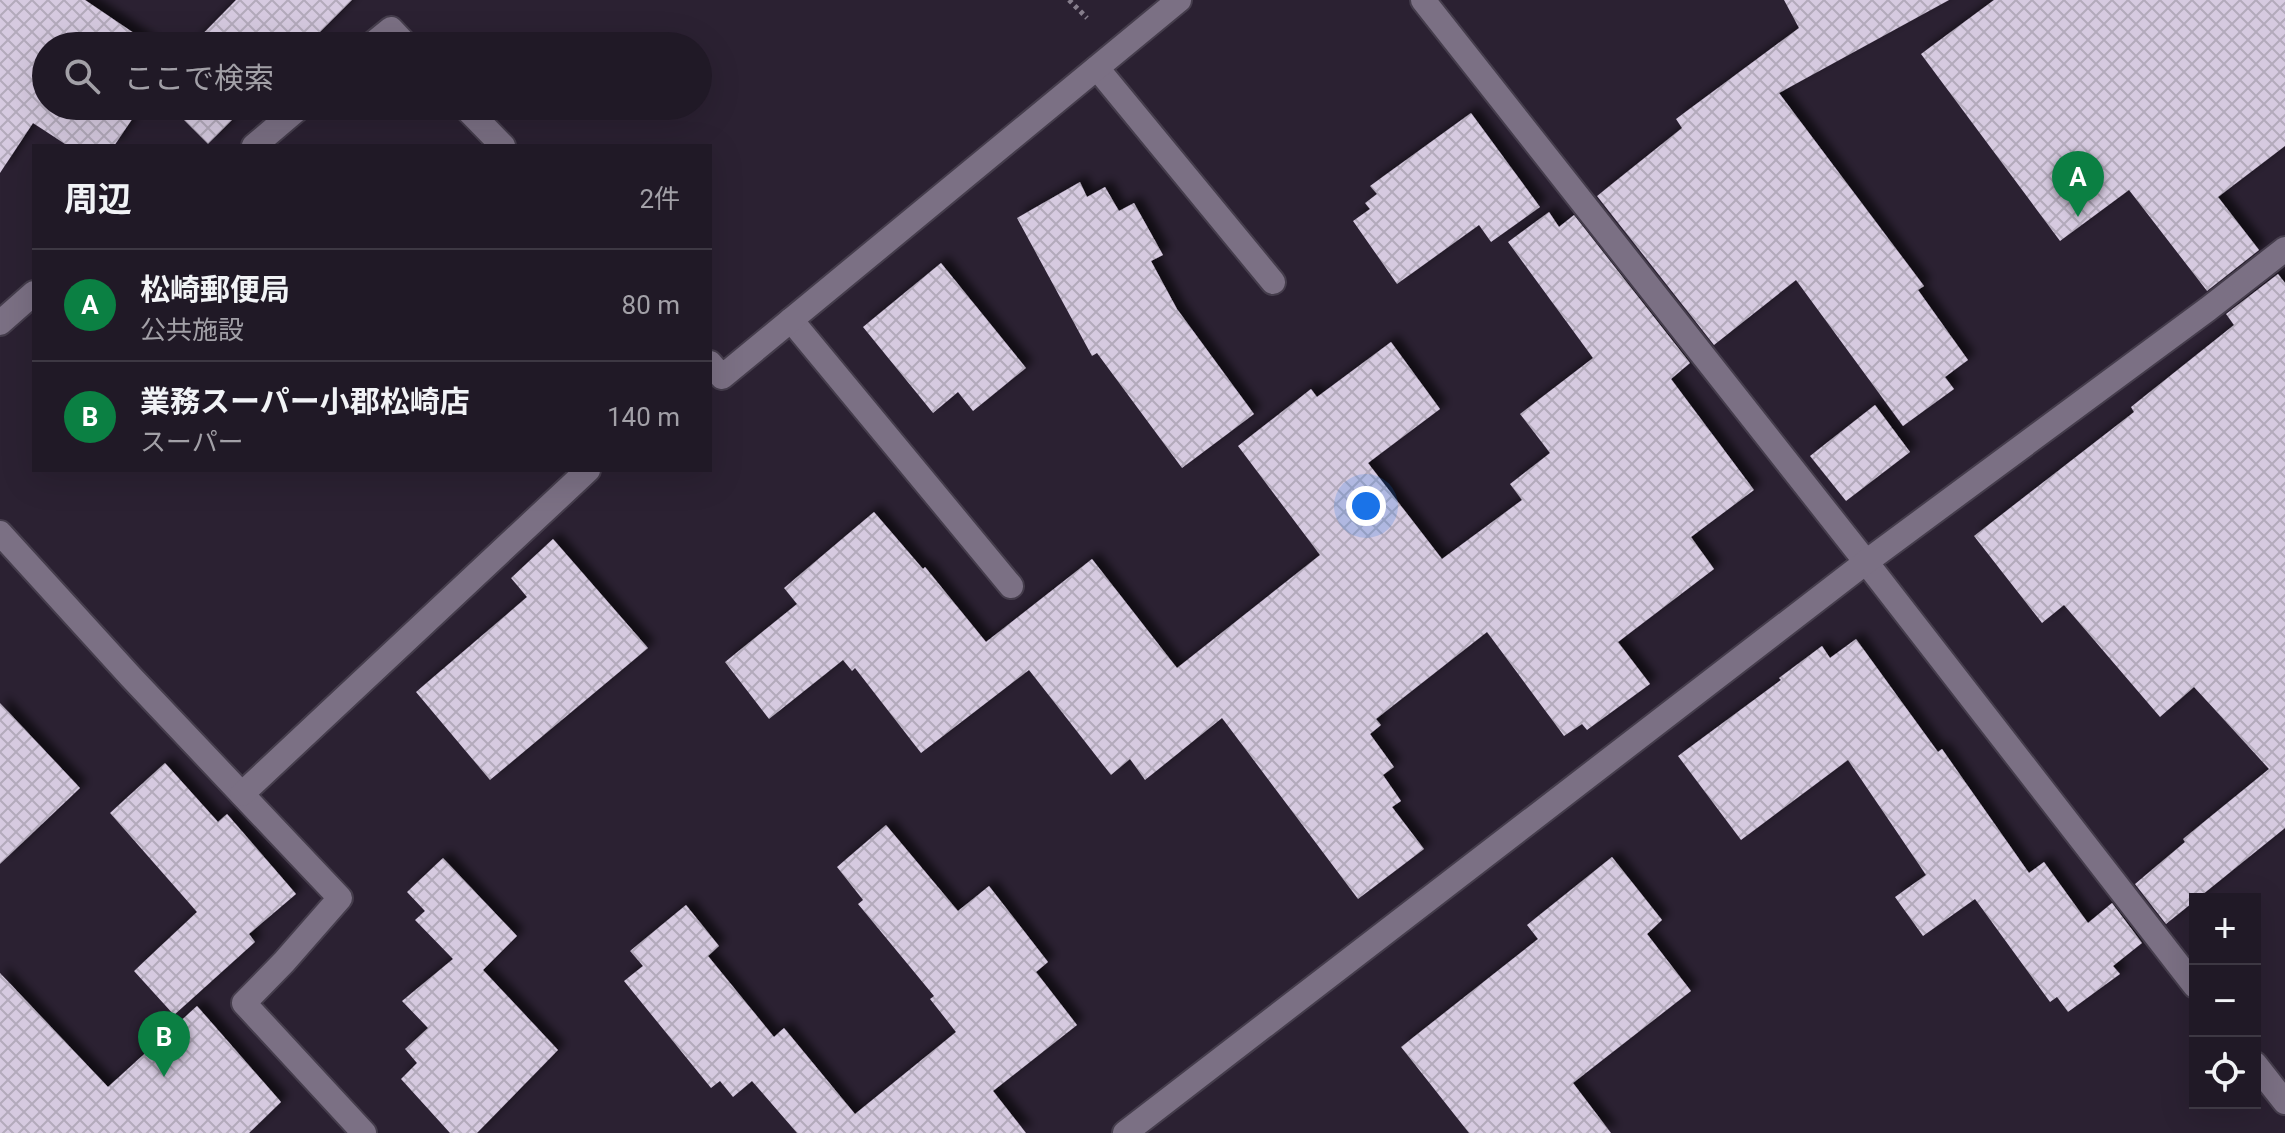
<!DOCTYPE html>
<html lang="ja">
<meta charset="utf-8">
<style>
body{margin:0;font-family:Roboto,"Noto Sans JP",sans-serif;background:#28222e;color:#f1f3f6}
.controls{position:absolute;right:24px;bottom:24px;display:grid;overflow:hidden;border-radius:0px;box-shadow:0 8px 32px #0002}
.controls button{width:72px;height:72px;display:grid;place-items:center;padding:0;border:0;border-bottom:2px solid #3d3843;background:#201926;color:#f1f3f6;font:40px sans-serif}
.you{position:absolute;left:1366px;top:506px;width:28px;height:28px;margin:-20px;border:6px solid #fff;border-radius:50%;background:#1a73e8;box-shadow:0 0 0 12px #1a73e833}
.badge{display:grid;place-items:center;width:52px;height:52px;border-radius:50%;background:#0b8043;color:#fff;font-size:26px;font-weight:700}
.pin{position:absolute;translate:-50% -66px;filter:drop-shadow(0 2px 4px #0008)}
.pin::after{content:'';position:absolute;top:42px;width:28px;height:24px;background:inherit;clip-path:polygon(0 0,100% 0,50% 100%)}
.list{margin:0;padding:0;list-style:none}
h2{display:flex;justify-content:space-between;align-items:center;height:104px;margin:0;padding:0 32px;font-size:34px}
h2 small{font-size:26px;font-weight:400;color:#a2a0a7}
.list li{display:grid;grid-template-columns:52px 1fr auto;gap:24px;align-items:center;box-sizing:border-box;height:112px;padding:0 32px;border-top:2px solid #3d3843}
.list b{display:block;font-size:30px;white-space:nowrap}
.list p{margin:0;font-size:26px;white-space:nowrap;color:#a2a0a7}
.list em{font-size:26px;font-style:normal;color:#a2a0a7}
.icon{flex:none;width:44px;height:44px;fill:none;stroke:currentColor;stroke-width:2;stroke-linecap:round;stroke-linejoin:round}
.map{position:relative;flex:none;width:2285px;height:1133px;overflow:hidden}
.search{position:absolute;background:#201926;box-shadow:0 8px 32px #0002;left:32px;top:32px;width:680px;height:88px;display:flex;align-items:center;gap:20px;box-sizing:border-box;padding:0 28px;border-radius:44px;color:#a2a0a7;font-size:30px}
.panel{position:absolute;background:#201926;box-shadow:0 8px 32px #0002;left:32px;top:144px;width:680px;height:328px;border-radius:0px}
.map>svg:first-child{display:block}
</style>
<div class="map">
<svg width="2285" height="1133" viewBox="0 0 2285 1133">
<defs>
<pattern id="building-cross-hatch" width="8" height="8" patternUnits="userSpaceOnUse" patternTransform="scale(2)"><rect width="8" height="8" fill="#d6cae0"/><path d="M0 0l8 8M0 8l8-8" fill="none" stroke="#b3aabb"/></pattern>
<filter id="shadow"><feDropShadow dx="7" dy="-7" stdDeviation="4" flood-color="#0009"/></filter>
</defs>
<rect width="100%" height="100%" fill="#2b2132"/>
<g fill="url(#building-cross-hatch)" filter="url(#shadow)">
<polygon points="0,0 85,0 153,46 46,46 46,106 141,106 114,146 68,146 33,123 0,173"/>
<polygon points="236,0 352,0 306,46 191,46"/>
<polygon points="1784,0 1949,0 1779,93 1924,286 1918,290 1968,360 1945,377 1954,389 1903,426 1796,280 1714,345 1597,196 1682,128 1676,119 1799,28"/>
<polygon points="1994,0 2285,0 2285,146 2218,197 2259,250 2207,291 2129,190 2060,241 1921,54"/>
<polygon points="170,106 246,106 208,144"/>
<polygon points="1471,113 1540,207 1491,242 1479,225 1397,284 1353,221 1370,209 1365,203 1377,194 1370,186"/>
<polygon points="1080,182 1087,197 1105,187 1119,211 1134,203 1163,255 1151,261 1177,309 1254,414 1182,468 1097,353 1092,356 1017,218"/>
<polygon points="1549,212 1559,227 1574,215 1690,363 1671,379 1754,490 1691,537 1714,569 1618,642 1650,684 1587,730 1582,724 1564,736 1487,632 1376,719 1381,725 1370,734 1394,767 1383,775 1401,801 1392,807 1424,849 1358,899 1222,718 1145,780 1130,759 1111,775 1029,670 921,753 855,668 852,671 843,660 769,719 725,662 797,604 784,588 874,512 923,569 925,567 986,642 1092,559 1177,668 1320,555 1238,446 1311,389 1317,397 1391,342 1440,409 1368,463 1442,559 1522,500 1510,484 1550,453 1520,414 1593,358 1508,242"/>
<polygon points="941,263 1026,368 973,411 958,392 933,413 863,327"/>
<polygon points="2278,274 2285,283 2285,828 2166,924 2135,884 2185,842 2183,839 2269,769 2194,687 2160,717 2064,605 2042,623 1974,536 2134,412 2131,407 2234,325 2226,314"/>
<polygon points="1875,405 1910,452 1846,501 1810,456"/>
<polygon points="553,539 648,648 490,780 416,692 527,597 511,578"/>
<polygon points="1856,639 1938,752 1942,749 2029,873 2044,862 2088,923 2112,903 2142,943 2113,966 2120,974 2068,1012 2057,997 2050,1002 1975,899 1923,936 1895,897 1926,875 1848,760 1741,840 1678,756 1781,680 1779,678 1822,646 1830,658"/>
<polygon points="0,703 80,788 0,864"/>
<polygon points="165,763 218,822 227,814 296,894 249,934 255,942 174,1015 134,971 197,912 110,813"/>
<polygon points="886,825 958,911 989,886 1048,962 1036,972 1077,1025 993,1091 1026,1133 797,1133 752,1081 733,1097 720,1081 711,1088 624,981 643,966 630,951 686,905 719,946 708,956 774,1037 784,1028 855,1114 956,1032 930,999 934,996 858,904 863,900 837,867"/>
<polygon points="1612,857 1662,920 1647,934 1691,991 1573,1083 1611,1133 1469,1133 1401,1047 1538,939 1527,925"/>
<polygon points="443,858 517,936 483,970 558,1050 477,1133 450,1133 401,1079 417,1063 405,1049 428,1028 402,1001 453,959 415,920 425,911 407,892"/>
<polygon points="0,973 108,1087 197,1006 281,1102 249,1133 0,1133"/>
</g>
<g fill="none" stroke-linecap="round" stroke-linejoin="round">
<defs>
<g id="service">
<polyline points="1097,68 1273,282"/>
<polyline points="791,320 1011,586"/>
</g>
<g id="minor">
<polyline points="1423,0 1866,562 2195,986"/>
<polyline points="370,46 391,29 407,46"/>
<polyline points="464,106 503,146"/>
<polyline points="254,146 301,106"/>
<polyline points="0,323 34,293"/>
<polyline points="710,363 722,377 1179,0"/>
<polyline points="0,533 131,677 340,898 284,962 244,1003 364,1133"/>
<polyline points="242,794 588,470"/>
<polyline points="2255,1064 2285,1102"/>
</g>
<polyline id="tertiary" points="1125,1133 1866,562 2208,309 2285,249"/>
</defs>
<use href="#service" stroke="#453d4c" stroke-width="28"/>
<use href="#minor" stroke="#453d4c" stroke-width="28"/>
<use href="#tertiary" stroke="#453d4c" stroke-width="28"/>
<polyline stroke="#867e8c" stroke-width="5" stroke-dasharray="4 4" stroke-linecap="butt" points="1069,0 1087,18"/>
<use href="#service" stroke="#7b7084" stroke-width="24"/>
<use href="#minor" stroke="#7b7084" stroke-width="24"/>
<use href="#tertiary" stroke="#7b7084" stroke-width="24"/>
</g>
</svg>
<div class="controls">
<button>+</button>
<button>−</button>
<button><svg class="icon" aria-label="locate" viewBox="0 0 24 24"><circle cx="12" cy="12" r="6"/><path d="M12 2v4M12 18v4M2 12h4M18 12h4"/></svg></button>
</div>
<div class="you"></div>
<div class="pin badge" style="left:2078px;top:217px">A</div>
<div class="pin badge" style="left:164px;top:1077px">B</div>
<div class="search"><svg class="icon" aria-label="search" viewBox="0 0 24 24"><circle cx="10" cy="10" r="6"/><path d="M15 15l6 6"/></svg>ここで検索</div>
<section class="panel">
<h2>周辺<small>2件</small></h2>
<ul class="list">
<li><span class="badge">A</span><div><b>松崎郵便局</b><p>公共施設</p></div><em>80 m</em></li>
<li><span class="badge">B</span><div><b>業務スーパー小郡松崎店</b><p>スーパー</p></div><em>140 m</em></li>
</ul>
</section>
</div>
